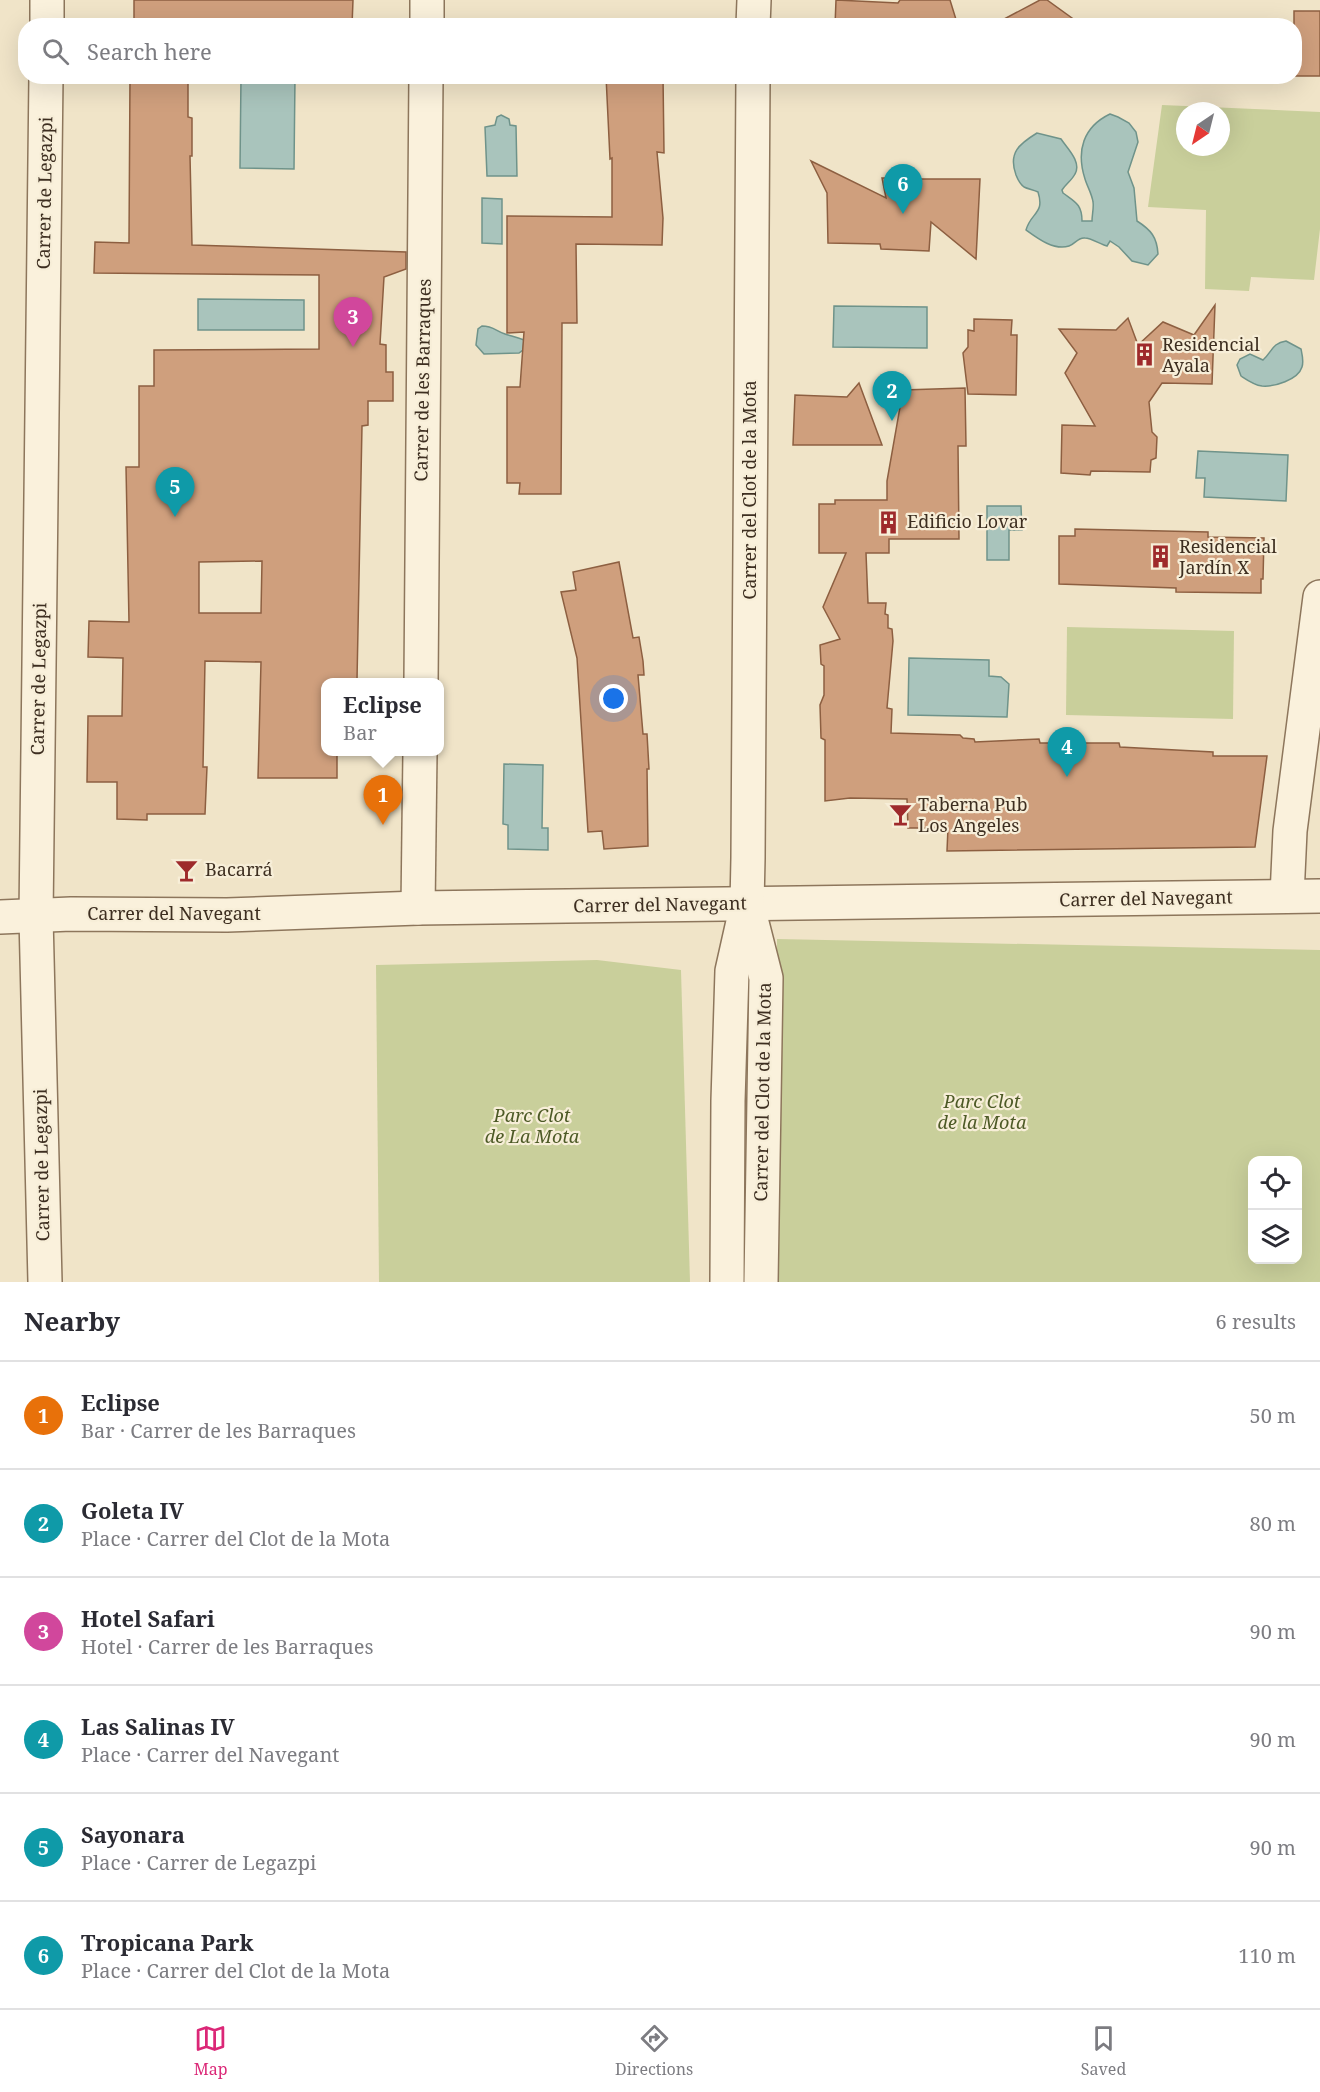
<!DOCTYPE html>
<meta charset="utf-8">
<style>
body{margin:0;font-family:"Noto Serif",serif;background:#f2f2f3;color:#2b2b33}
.controls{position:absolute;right:18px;bottom:18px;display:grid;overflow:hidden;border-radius:12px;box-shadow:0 6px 24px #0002}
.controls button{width:54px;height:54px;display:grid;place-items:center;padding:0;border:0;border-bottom:2px solid #e1e1e2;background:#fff;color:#2b2b33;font:30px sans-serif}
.compass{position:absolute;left:1176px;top:102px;width:54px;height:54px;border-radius:50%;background:#fff;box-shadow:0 6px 24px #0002;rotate:215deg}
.you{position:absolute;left:614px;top:699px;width:21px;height:21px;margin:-15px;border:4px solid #fff;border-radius:50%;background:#1a73e8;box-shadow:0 0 0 9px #1a73e833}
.badge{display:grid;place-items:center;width:39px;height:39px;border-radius:50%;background:#db2777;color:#fff;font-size:20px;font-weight:700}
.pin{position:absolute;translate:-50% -50px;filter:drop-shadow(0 2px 3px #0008)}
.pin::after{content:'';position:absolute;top:32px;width:21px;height:18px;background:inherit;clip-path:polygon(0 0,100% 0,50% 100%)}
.popup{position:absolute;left:321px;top:678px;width:123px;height:78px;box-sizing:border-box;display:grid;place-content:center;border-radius:12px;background:#fff;filter:drop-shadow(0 2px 4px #0005);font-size:20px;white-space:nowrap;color:#7c7c81}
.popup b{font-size:22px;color:#2b2b33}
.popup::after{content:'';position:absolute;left:50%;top:100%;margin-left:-12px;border:12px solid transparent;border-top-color:#fff}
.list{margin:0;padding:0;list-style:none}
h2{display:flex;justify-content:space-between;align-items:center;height:78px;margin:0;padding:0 24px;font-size:26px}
h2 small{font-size:20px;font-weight:400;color:#7c7c81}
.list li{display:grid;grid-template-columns:39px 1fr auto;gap:18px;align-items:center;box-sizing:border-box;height:108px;padding:0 24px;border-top:2px solid #e1e1e2}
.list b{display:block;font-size:22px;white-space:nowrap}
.list p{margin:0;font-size:20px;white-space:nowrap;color:#7c7c81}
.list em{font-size:20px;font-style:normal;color:#7c7c81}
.icon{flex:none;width:33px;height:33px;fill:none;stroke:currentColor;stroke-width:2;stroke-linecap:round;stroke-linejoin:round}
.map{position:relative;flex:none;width:1320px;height:1282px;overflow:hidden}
.search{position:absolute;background:#fff;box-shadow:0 6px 24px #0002;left:18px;right:18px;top:18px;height:66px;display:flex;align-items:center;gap:15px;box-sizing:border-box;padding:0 21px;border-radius:24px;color:#7c7c81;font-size:22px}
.sheet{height:726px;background:#fff}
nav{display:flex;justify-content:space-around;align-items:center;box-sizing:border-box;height:84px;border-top:2px solid #e1e1e2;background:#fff;font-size:16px;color:#7c7c81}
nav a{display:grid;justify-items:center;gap:3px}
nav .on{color:#db2777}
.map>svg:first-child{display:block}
</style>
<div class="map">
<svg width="1320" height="1282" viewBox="0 0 1320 1282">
<rect width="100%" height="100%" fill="#f0e4c8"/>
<g fill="#c9cf9b" fill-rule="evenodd">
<path d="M1162,105L1320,112V229L1314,280L1251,277L1249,291L1205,289L1206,210L1148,207ZM1185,111H1221V147H1185Z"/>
<polygon points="1067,627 1234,631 1233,719 1066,715"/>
<path d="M777,939L1320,950V1282H777ZM1252,1160H1298V1260H1252Z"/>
<polygon points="597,960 681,970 690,1282 379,1282 376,965"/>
</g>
<g fill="#a9c4bc" stroke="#6f938a" stroke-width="1.5">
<polygon points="241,77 295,77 294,169 240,168"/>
<path d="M1110,114L1118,117L1129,123L1136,132L1138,142L1128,172L1134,188L1137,221C1151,230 1157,237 1158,254L1148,265L1132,261L1119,247L1110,241L1107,246C1100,244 1091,238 1085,238C1078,237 1075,244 1069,246C1054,251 1037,238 1026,230C1031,212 1045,214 1038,192C1034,190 1028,189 1024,187C1020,184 1018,180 1016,175C1008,153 1019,144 1037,133L1061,139C1067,148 1082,162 1075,174C1072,180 1066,184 1062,190L1063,193C1075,202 1082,204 1082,221H1092C1092,215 1094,207 1093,202C1092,194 1087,186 1085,179C1076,151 1083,127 1110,114Z"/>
<polygon points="501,115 509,119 510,125 516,126 517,176 487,176 485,127 495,125 497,117"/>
<polygon points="482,198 502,199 502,244 482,243"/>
<polygon points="198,299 304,300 304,330 198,330"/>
<polygon points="834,306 927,307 927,348 833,347"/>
<path d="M482,326C493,326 496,331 505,334C511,336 517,337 524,340L523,350L519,353L484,354L476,345L478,329Z"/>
<path d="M1286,341L1301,349C1302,354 1304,361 1302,367C1298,380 1274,387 1262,386C1254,385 1247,380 1241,376L1237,365L1240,359L1250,354L1263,360C1272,352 1272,343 1286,341Z"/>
<polygon points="1198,451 1288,455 1286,501 1204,497 1205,478 1196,478"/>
<polygon points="987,506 1021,506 1022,530 1009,530 1009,560 987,560"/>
<polygon points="909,658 989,660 989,676 1001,677 1009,684 1007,717 908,715"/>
<polygon points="504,764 543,765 542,828 548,828 548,850 508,849 508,825 503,824"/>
</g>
<g fill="#cf9f7d" stroke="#8d5f41" stroke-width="1.5" fill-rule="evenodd">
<polygon points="134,0 353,0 352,26 134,26"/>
<polygon points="836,0 898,3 900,0 950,0 958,26 835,26"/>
<polygon points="1040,0 1047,0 1083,26 991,26"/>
<rect x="1294" y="11" width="26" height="65"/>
<path d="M130,76H188V117L192,118V156H190L192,245L406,252V269L384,277L380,344L386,345V372H393V401H368V425L362,426L357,680L326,682V752H337V778H258L261,662L205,661L203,767H207L205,814H147V820L117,819V782H87L88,716H122L123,658L88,657L89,621L129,622L126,467H139V386H154V350L319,349V275L94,273L95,242L129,243ZM262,561L261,613H199V562Z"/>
<polygon points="606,76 663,76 664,153 657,152 663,218 662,245 576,244 577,323 562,323 561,494 519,494 520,483 507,483 507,387 520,387 524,332 507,333 507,216 612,217 612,158 610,159"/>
<polygon points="811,161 886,198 882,178 896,178 910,171 918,179 980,179 976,259 931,222 929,251 881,249 880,244 828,243 827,193"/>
<polygon points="1215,305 1212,384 1162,383 1149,402 1152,432 1157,437 1156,458 1151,460 1150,472 1091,471 1090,475 1061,473 1062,425 1095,426 1065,373 1077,353 1059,329 1116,330 1128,318 1138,345 1163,322 1194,335"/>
<polygon points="974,319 1012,320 1011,335 1017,335 1016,395 968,394 963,353 968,347 968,330 974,331"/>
<polygon points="859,383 882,445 793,445 795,395 847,397"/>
<polygon points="965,388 966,446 958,446 959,539 889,539 889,553 866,553 868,603 886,603 885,614 888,615 888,628 892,629 893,641 887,708 892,709 891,733 960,735 963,738 974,739 975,742 1039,739 1040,743 1119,743 1120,747 1213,752 1213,756 1267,756 1255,847 947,851 948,828 908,828 907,799 850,798 825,801 825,740 821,738 820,705 824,695 824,666 821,664 820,645 840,639 823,607 846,553 819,553 819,504 835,504 835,500 887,500 887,481 903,390"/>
<polygon points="1075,529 1208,532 1208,537 1264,538 1263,579 1261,579 1261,593 1176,592 1176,588 1059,584 1059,536 1075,536"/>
<polygon points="619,562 633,638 639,637 643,661 644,675 638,675 643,734 647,734 649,769 647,769 648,846 604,849 602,831 588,832 577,658 561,592 576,590 573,572"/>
</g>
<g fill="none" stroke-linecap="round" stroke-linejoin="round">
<defs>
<g id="minor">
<polyline points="47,26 47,0"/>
<polyline points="427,26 427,0"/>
<polyline points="753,26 754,0"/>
<polyline points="421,682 426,76"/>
<polyline points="1287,896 1290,831 1320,597"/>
<polyline points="418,908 420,752"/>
<polyline points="749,911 766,978 761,1282"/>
<polyline points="0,917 71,914 227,915 418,908 1320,896"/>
<polyline points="45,1282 36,917 46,76"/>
<polyline points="727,1282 728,1101 732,971 747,904 748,858 753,76"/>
</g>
</defs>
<use href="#minor" stroke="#8d765c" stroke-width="36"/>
<use href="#minor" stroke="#faf1dc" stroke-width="33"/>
</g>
<defs>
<symbol id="building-bare" viewBox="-9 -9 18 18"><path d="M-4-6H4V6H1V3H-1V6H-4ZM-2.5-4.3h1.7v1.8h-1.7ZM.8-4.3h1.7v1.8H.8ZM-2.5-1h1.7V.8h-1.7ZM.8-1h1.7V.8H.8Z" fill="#9e2a2b" stroke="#f7eed8" stroke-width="2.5" paint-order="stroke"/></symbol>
<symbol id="bar-bare" viewBox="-9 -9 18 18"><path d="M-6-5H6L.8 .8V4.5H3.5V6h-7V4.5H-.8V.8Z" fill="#9e2a2b" stroke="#f7eed8" stroke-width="2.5" paint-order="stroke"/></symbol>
</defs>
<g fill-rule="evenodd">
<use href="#building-bare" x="1128" y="338" width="33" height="33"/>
<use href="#building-bare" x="872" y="506" width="33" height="33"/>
<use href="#building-bare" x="1144" y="540" width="33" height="33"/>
<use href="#bar-bare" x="884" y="798" width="33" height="33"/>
<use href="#bar-bare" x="170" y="854" width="33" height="33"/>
</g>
<g text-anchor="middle" stroke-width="4.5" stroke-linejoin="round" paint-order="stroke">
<g font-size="18" fill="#3d2e20" stroke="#f7eed8">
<text transform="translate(45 193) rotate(-89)" y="6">Carrer de Legazpi</text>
<text transform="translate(423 380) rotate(-89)" y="6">Carrer de les Barraques</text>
<text transform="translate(750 490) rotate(-90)" y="6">Carrer del Clot de la Mota</text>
<text transform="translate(39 679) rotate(-89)" y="6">Carrer de Legazpi</text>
<text transform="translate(1146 899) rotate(-1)" y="6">Carrer del Navegant</text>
<text transform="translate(660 905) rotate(-1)" y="6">Carrer del Navegant</text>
<text x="174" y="920">Carrer del Navegant</text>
<text transform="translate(763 1092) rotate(-89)" y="6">Carrer del Clot de la Mota</text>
<text transform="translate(42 1165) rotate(-91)" y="6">Carrer de Legazpi</text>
</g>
<g font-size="18" fill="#3d2e20" stroke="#f7eed8" text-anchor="start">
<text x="1162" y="351">Residencial<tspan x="1162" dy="21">Ayala</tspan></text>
<text x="907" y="528">Edificio Lovar</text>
<text x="1179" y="553">Residencial<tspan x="1179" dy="21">Jardín X</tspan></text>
<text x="918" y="811">Taberna Pub<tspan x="918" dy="21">Los Angeles</tspan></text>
<text x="205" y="876">Bacarrá</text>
</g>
<g font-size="18" font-style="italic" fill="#4d5a26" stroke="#f7eed8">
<text x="982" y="1108">Parc Clot<tspan x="982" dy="21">de la Mota</tspan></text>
<text x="532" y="1122">Parc Clot<tspan x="532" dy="21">de La Mota</tspan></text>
</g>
</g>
</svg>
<div class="controls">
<button><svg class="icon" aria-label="locate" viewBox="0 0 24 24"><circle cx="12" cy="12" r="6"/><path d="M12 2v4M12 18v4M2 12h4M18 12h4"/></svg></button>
<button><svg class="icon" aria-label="layers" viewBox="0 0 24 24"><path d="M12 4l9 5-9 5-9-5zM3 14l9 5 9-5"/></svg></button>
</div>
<svg class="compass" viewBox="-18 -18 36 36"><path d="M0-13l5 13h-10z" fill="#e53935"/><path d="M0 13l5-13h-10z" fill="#7c7c81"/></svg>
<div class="you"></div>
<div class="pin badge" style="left:383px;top:825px;background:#e8710a">1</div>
<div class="popup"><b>Eclipse</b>Bar</div>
<div class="pin badge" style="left:892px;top:421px;background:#0f9aa8">2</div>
<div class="pin badge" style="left:353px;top:347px;background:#d1479c">3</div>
<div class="pin badge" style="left:1067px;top:777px;background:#0f9aa8">4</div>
<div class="pin badge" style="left:175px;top:517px;background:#0f9aa8">5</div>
<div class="pin badge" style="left:903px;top:214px;background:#0f9aa8">6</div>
<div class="search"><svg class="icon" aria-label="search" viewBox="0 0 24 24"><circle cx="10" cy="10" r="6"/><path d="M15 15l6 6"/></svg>Search here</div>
</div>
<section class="sheet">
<h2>Nearby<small>6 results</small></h2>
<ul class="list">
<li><span class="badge" style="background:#e8710a">1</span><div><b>Eclipse</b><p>Bar · Carrer de les Barraques</p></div><em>50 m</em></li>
<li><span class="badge" style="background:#0f9aa8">2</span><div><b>Goleta IV</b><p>Place · Carrer del Clot de la Mota</p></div><em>80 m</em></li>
<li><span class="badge" style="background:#d1479c">3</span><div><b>Hotel Safari</b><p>Hotel · Carrer de les Barraques</p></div><em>90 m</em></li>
<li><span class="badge" style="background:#0f9aa8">4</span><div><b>Las Salinas IV</b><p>Place · Carrer del Navegant</p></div><em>90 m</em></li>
<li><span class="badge" style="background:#0f9aa8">5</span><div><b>Sayonara</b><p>Place · Carrer de Legazpi</p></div><em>90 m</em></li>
<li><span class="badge" style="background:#0f9aa8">6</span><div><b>Tropicana Park</b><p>Place · Carrer del Clot de la Mota</p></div><em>110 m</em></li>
</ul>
</section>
<nav>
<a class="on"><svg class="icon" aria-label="map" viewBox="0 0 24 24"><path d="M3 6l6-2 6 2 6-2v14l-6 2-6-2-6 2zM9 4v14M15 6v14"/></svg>Map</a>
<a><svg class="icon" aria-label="directions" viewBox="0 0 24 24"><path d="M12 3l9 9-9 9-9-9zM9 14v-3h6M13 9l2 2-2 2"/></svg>Directions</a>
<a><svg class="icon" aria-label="saved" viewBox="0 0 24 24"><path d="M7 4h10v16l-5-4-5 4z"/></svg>Saved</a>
</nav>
